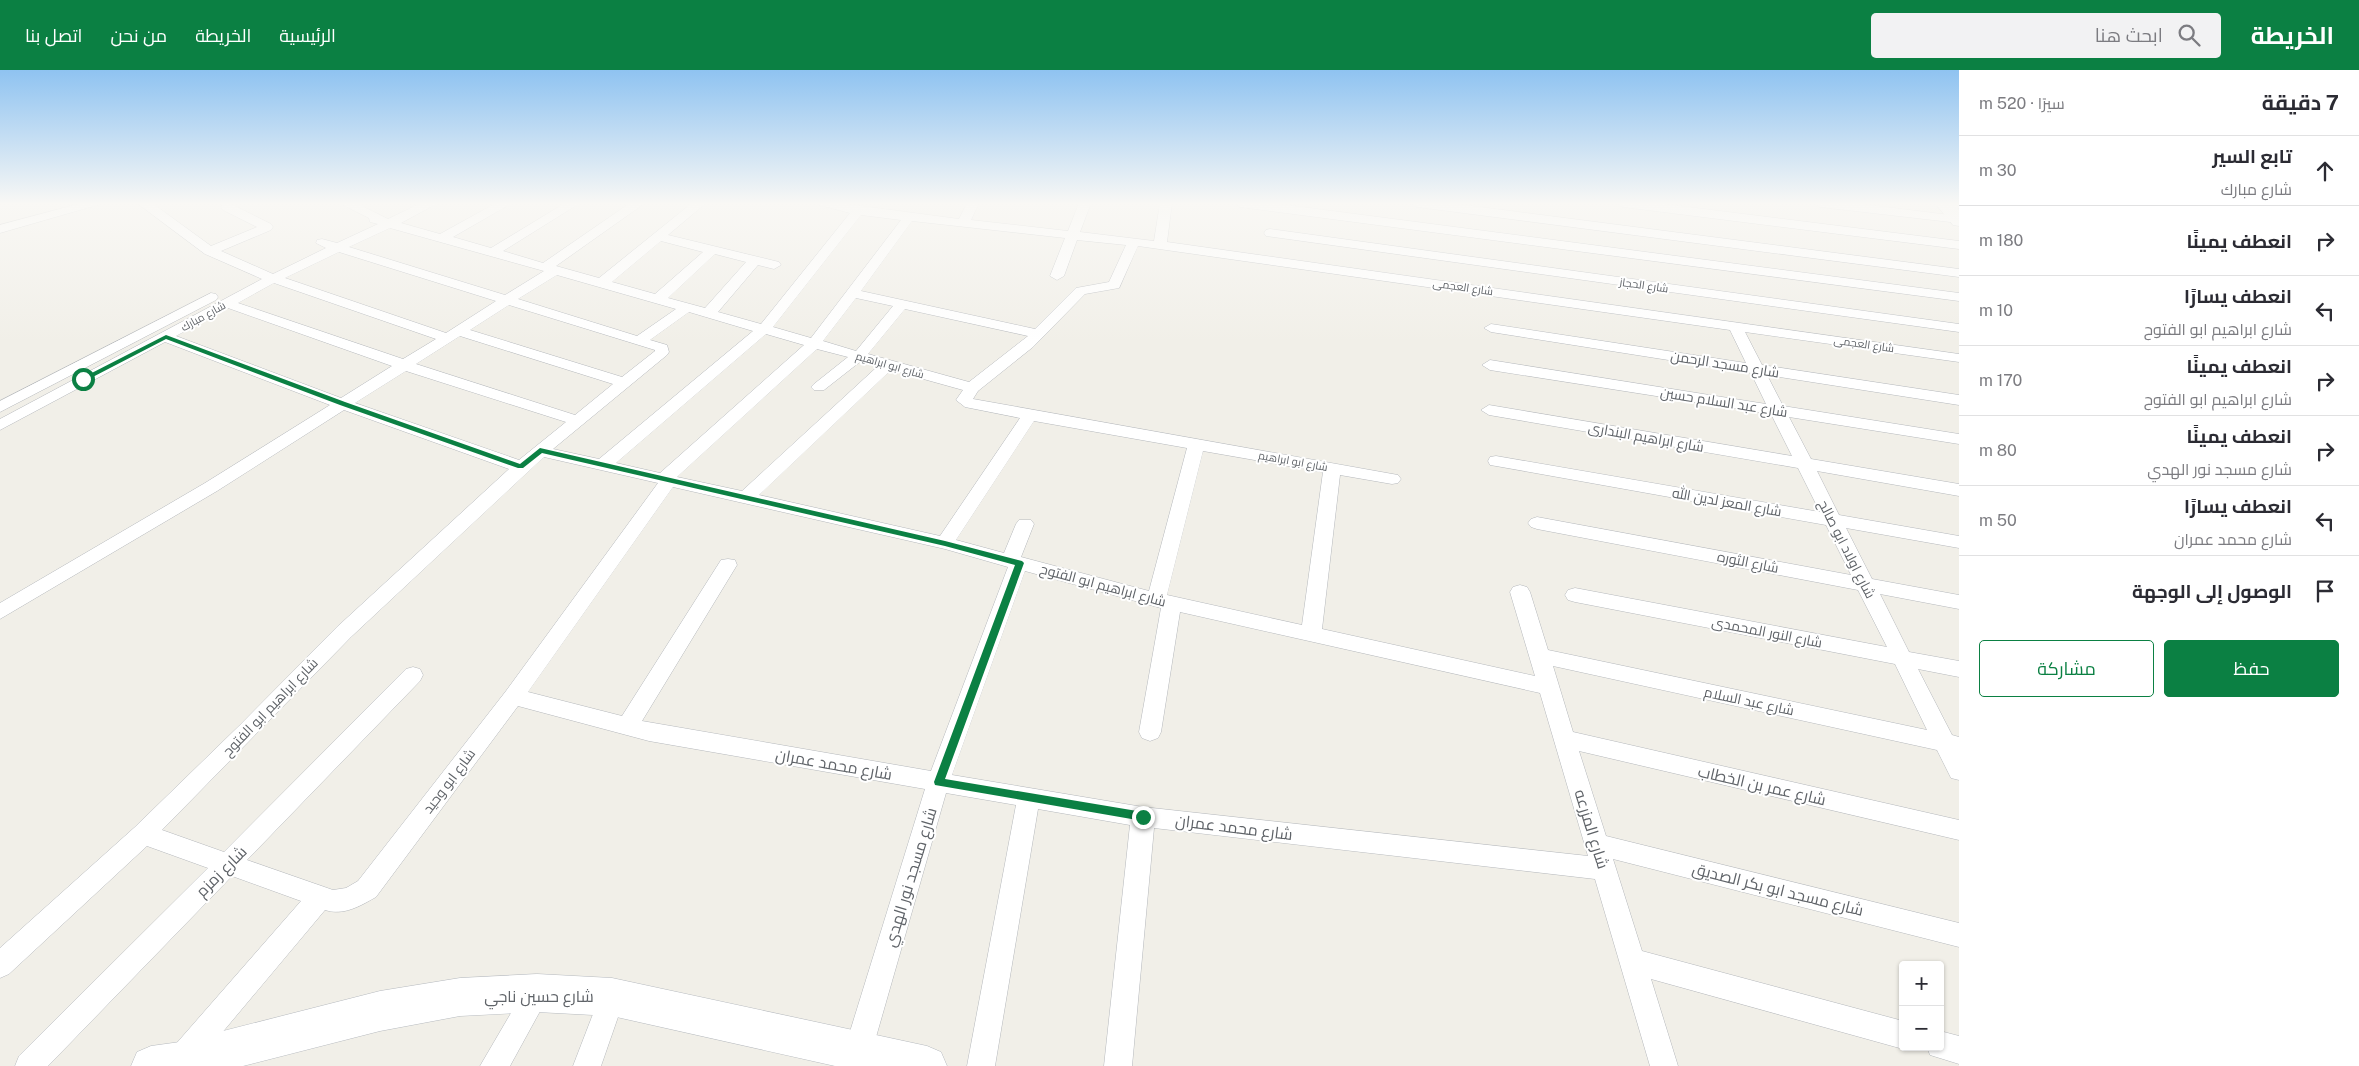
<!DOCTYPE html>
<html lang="ar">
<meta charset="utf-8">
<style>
body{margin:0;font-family:"Public Sans",Cairo,sans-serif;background:#f2f2f3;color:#2b2b33;direction:rtl}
.controls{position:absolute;right:15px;bottom:15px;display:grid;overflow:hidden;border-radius:5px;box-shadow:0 1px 4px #0004}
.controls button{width:45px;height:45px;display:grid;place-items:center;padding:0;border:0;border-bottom:1px solid #e1e1e2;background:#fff;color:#2b2b33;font:25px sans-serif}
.stop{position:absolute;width:15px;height:15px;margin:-11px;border:4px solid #0b8043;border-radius:50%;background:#fff}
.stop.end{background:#0b8043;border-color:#fff;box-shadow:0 1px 5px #0008}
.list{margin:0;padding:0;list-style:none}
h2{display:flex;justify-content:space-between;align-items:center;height:65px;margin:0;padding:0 20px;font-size:21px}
h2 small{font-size:16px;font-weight:400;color:#7c7c81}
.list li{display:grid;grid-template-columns:32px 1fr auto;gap:15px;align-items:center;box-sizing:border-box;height:70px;padding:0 20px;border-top:1px solid #e1e1e2}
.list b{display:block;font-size:19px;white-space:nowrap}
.list p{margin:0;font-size:16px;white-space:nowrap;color:#7c7c81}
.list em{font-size:16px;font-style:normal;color:#7c7c81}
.actions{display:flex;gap:10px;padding:15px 20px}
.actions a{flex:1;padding:11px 0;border:1px solid #0b8043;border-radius:5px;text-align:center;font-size:18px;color:#0b8043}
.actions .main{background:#0b8043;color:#fff}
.icon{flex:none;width:28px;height:28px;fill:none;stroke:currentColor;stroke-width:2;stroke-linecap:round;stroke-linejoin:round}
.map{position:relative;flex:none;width:1959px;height:996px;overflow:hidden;direction:ltr}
header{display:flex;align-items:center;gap:30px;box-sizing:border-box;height:70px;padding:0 25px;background:#0b8043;color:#fff}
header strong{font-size:24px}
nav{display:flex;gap:28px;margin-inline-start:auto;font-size:18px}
.search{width:350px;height:45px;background:#f2f2f3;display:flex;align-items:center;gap:12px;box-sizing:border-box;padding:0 18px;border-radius:5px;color:#7c7c81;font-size:19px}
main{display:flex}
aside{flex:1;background:#fff}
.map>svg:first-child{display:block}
</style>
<header>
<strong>الخريطة</strong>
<div class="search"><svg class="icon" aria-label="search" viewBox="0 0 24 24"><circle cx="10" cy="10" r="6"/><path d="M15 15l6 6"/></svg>ابحث هنا</div>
<nav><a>الرئيسية</a><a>الخريطة</a><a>من نحن</a><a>اتصل بنا</a></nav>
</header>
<main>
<aside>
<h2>7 دقيقة<small>سيرًا · 520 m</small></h2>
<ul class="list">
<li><svg class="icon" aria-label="ahead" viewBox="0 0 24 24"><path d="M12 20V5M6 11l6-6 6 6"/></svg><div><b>تابع السير</b><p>شارع مبارك</p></div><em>30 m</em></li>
<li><svg class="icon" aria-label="right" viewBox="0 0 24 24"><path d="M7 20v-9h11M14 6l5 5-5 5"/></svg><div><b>انعطف يمينًا</b></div><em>180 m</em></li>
<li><svg class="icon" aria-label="left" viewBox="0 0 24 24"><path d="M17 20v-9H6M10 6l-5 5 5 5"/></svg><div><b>انعطف يسارًا</b><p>شارع ابراهيم ابو الفتوح</p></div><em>10 m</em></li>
<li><svg class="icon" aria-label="right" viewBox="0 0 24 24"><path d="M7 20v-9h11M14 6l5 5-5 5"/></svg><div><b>انعطف يمينًا</b><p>شارع ابراهيم ابو الفتوح</p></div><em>170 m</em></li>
<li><svg class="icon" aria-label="right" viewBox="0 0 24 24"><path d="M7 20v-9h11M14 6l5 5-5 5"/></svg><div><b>انعطف يمينًا</b><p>شارع مسجد نور الهدي</p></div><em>80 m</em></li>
<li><svg class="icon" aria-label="left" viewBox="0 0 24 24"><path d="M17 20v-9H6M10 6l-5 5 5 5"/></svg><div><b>انعطف يسارًا</b><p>شارع محمد عمران</p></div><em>50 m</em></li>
<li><svg class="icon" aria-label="arrive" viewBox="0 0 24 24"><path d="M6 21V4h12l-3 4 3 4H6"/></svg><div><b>الوصول إلى الوجهة</b></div></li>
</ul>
<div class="actions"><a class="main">حفظ</a><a>مشاركة</a></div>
</aside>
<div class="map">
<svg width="1959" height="996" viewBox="0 0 1959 996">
<rect width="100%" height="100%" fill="#f1efe8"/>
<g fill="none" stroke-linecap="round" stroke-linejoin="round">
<defs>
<g id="street">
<polygon points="82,133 104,133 0,163 0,155"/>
<path d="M137,133H152L211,176L257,157L223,140L221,137L223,134H231L271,154L273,157L271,160L221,181L273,204L326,178L316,173L317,170L322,169L337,173L378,154L370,152L369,148L339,133H356L388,149L421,133H438L401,153L440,164L496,133H512L453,167L491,178L565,133H580L503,181L543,193L630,133H645L556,196L599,208L692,133H706L668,165L779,192L781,195L774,199L758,195L718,242L761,254L850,143L812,133H839L959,149L967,133H979L971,150L1068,161L1079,133H1091L1080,162L1154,171L1160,133H1172L1167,172L1959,284V292L1745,262L1762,295L1959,325V335L1767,305L1783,336L1959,364V374L1789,347L1811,389L1959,414V426L1817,401L1839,445L1959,466V478L1846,458L1872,509L1959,525V539L1880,524L1909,582L1959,591V607L1918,599L1952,665L1959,667V710L1951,708L1937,680L1553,596L1573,662L1959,750V770L1579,681L1606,766L1959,853V877L1613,789L1642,881L1903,951V977H1906L1903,979L1651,909L1678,996H1650L1595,809L1154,758L1132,996H1104L1130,755L1038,739L995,996H967L1016,735L946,723L872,981L868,991L858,995L848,991L844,981L925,719L649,671L518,636L376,827C360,836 344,846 325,840L195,995H175L171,985L175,975L301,831L232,806L48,996H15L19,986L208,798L147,776L9,904L0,908V878L135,757L240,655L337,557L509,399L344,340L217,421L0,549V533L205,413L330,335L165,272L0,360V349L262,209L205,184ZM861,145L901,150L811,268L773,257ZM912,151L1065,168L1050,206L1057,210L1064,206L1077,170L1126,175L1109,212L1076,218L1035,259L861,221ZM390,158L544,201L505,225L349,177ZM661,171L703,182L655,224L612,212ZM1138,176L1730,260L1746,293L1491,254L1484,258L1491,262L1751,303L1766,334L1490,290L1482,295L1490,300L1771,344L1792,386L1489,335L1481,340L1489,345L1798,398L1820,442L1496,386L1490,387L1488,391L1490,395L1496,396L1826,455L1851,505L1537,447L1531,449L1528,453L1531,457L1537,459L1858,520L1887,577L1575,518L1568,520L1565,525L1568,530L1575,532L1895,594L1927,660L1548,580L1530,522L1527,517L1520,515L1513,517L1510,522L1535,606L1322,559L1340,405L1392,414L1398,413L1401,409L1398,405L973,329L978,321L1033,277L1085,224L1119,218ZM339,182L496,231L446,263L285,208ZM715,184L746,192L705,238L668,228ZM557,205L676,239L637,266L518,229ZM274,213L436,269L403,289L238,233ZM856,228L893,236L856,281L823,271ZM509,235L655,280V281L622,307L470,260ZM228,238L392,296L341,328L176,266ZM905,239L1028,266L969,312L868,284ZM689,242L753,261L599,389L553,379L667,285L669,282L667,275L650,270ZM766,264L804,275L660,403L616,393ZM460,266L613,314L575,345L416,294ZM817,279L848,287L814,314L811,317L814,320H824L861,291L878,296L742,421L677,407ZM891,300L963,320L956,330L965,337L1020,348L940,466L759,425ZM406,301L566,352L519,390L355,333ZM1034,351L1187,378L1149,521L1021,487L1034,454L1031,450H1019L1016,454L1004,483L956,470ZM1203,381L1323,402L1302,555L1167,525ZM544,387L658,413L506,621L358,811L346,818L333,820L247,790L420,611L423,605L420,599L413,597L406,599L224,782L162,760L351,567ZM673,417L945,479L1008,497L931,701L642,651L737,495L735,490L728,489L721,490L622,646L528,622ZM1025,501L1161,538L1139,662L1142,668L1150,671L1158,668L1161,662L1180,542L1540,623L1588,786L1143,737L952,705Z"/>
<polygon points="1234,133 1271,133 1959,223 1959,231 1240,137"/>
<polygon points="1411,133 1449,133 1959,199 1959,207 1417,137"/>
<polygon points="1617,133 1656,133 1959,171 1959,179 1623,137"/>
<polygon points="1814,133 1853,133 1958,146 1959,153 1820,137"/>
<polygon points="1959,133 1959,138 1951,137 1949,134"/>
<polygon points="1270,159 1959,254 1959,262 1266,166 1264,163 1266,160"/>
<polygon points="211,223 216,224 218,227 216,230 0,342 0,331"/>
<polygon points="537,910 546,914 550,923 510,996 480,996 528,914"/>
<polygon points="612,914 621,918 625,927 601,996 573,996 603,918"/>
<polygon points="1940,961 1959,966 1959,994 1930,985 1927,977 1940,977"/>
</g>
<g id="secondary">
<polygon points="1935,133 1954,133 1959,140 1959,156 1953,155"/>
<polygon points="537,904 612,908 927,976 941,982 947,996 835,996 612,946 537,942 460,946 380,961 243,996 131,996 137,982 151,976 180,972 380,921 460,908"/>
</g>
</defs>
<use href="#street" stroke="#b5b8bc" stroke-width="1"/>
<use href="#secondary" stroke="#b6babf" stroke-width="1"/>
<use href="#street" fill="#fff" fill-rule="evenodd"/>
<use href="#secondary" fill="#fff" fill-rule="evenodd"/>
</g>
<linearGradient id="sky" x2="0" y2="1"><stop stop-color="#8fc3f1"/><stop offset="0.49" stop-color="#f9f8f5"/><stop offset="1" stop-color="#f9f8f5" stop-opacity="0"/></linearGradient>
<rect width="1959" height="273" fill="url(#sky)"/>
<polygon fill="#0b8043" points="166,265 345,332 520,394 540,378 945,471 1022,491 1024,493 945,709 1143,742 1148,747 1147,750 1143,751 935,715 934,712 1015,495 945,476 542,383 523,398 518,398 340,335 166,269 85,311 80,309"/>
<g text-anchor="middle" stroke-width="4" stroke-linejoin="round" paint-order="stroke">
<g font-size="11" fill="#5f6368" stroke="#fff">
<text transform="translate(1644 215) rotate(8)" y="4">شارع الحجاز</text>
<text transform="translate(1463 217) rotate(8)" y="4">شارع العجمى</text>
<text transform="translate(203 246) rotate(-29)" y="4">شارع مبارك</text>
<text transform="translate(1864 274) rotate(8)" y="4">شارع العجمى</text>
<text transform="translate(890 295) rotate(16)" y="4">شارع ابو ابراهيم</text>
<text transform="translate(1293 391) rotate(10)" y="4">شارع ابو ابراهيم</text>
</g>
<g font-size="14" fill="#5f6368" stroke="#fff">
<text transform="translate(1725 294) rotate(9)" y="5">شارع مسجد الرحمن</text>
<text transform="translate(1724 332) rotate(9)" y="5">شارع عبد السلام حسين</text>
<text transform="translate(1646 367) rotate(10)" y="5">شارع ابراهيم البندارى</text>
<text transform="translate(1727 432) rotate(10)" y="5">شارع المعز لدين الله</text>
<text transform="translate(1847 479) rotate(63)" y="5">شارع اولاد ابو صالح</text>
<text transform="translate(1748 492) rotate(11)" y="5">شارع الثوره</text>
<text transform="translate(1103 515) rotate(15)" y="5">شارع ابراهيم ابو الفتوح</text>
<text transform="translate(1767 562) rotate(11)" y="5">شارع النور المحمدى</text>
<text transform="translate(1749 631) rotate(12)" y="5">شارع عبد السلام</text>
<text transform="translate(270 637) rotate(-46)" y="5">شارع ابراهيم ابو الفتوح</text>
<text transform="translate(449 711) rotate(-53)" y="5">شارع ابو وحيد</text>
</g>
<g font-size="16" fill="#5f6368" stroke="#fff">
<text transform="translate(834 694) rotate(10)" y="6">شارع محمد عمران</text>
<text transform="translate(1762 715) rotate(13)" y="6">شارع عمر بن الخطاب</text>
<text transform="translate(1234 757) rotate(7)" y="6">شارع محمد عمران</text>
<text transform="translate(1592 759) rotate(73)" y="6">شارع المزرعه</text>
<text transform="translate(221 801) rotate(-45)" y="6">شارع زمزم</text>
<text transform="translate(910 807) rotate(-73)" y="6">شارع مسجد نور الهدي</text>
<text transform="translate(1778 819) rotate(14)" y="6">شارع مسجد ابو بكر الصديق</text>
<text x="539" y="932">شارع حسين ناجي</text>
</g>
</g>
</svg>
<div class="controls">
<button>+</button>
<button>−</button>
</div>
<div class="stop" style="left:83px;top:309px"></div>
<div class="stop end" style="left:1143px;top:747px"></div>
</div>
</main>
